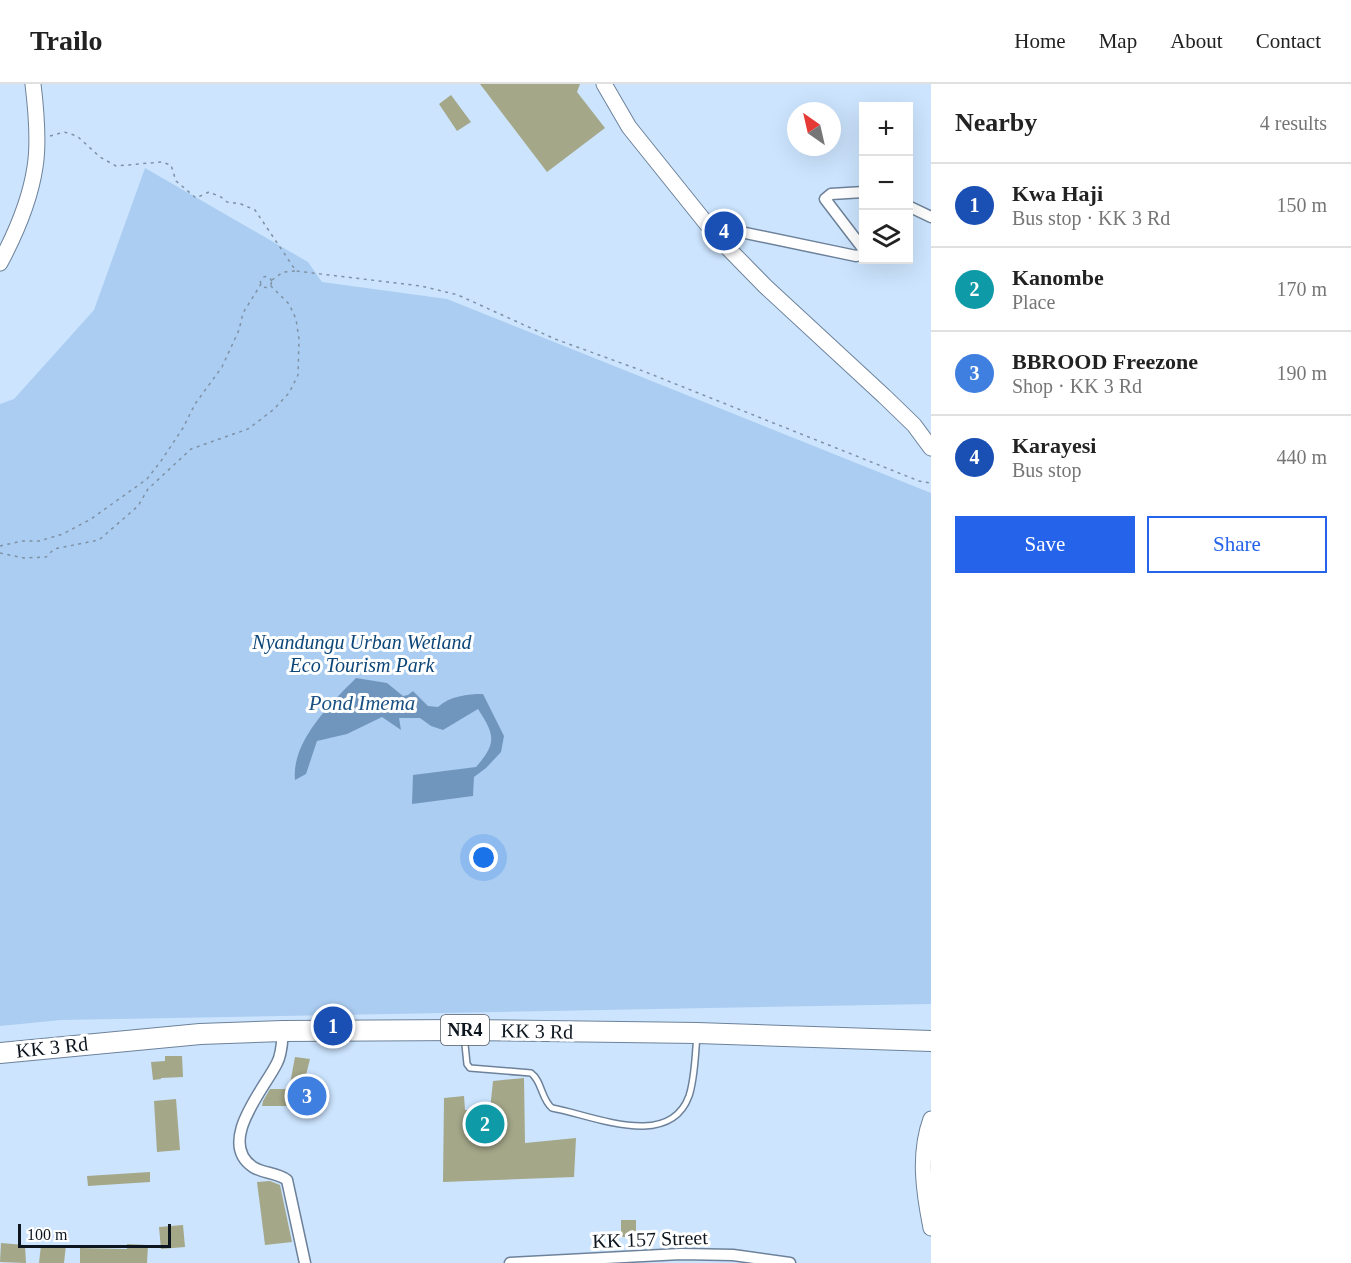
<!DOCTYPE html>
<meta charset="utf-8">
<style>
body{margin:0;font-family:Georgia,serif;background:#f2f2f2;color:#222}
.controls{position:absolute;right:18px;top:18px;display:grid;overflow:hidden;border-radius:0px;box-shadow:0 6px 24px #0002}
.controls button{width:54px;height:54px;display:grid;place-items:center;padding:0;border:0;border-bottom:2px solid #e0e0e0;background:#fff;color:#222;font:30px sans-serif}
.compass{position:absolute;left:787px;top:18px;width:54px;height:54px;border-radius:50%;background:#fff;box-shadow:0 6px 24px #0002;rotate:326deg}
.scale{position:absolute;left:18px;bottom:15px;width:153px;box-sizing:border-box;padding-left:6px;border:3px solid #0d161f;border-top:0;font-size:16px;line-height:21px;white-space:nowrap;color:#0d161f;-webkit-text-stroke:4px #fff;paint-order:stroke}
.you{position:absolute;left:484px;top:774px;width:21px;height:21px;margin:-15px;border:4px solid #fff;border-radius:50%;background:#1a73e8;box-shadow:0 0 0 9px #1a73e833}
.badge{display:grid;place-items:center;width:39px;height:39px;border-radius:50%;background:#2563eb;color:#fff;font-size:20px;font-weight:700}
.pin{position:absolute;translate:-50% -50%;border:3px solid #fff;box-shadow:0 2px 6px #0006}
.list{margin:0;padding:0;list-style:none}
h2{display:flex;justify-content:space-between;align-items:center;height:78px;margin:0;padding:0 24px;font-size:26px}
h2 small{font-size:20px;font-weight:400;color:#767676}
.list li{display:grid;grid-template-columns:39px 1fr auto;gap:18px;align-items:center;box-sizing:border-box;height:84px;padding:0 24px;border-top:2px solid #e0e0e0}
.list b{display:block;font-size:22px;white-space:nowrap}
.list p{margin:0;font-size:20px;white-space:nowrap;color:#767676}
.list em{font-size:20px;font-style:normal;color:#767676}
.actions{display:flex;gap:12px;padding:18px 24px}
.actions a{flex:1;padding:14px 0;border:2px solid #2563eb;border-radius:0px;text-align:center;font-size:21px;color:#2563eb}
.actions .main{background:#2563eb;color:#fff}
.icon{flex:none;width:33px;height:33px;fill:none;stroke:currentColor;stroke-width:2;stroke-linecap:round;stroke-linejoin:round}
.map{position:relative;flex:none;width:931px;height:1179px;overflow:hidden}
header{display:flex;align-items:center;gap:36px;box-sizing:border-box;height:84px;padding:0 30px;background:#fff;border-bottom:2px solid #e0e0e0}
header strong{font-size:28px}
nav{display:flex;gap:33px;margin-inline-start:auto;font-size:21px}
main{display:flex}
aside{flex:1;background:#fff}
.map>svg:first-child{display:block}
</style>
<header>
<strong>Trailo</strong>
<nav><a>Home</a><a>Map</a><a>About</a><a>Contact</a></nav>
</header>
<main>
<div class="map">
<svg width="931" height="1179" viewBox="0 0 931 1179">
<rect width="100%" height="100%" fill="#cce4fe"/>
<polygon fill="#abcdf2" points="145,84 308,178 322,198 447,215 931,409 931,920 61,936 0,942 0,320 14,315 94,226"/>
<path fill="#7196be" d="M356,594L387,599L403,612L408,611L413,607L428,622L438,623C450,612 467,610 483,610L504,652L501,668L486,684L474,693L473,712L412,720L413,691L476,683C497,659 495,651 478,625L443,646L431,642L420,634H399L401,646L382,633L347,650L317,657L306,690L295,696C291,658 331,619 356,594Z"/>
<g fill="#a4a788">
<polygon points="480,0 580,0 577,8 605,44 547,88"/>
<polygon points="451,11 471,38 457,47 439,20"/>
<polygon points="165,972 182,972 183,993 161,994 161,995 153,996 151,978 165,977"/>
<polygon points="295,973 310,975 303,1003 323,1003 322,1022 262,1022 263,1017 270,1005 289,1005"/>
<polygon points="524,994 525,1059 576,1054 574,1093 443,1098 444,1014 464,1012 465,1026 490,1026 493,997"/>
<polygon points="176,1015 180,1066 157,1068 154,1017"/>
<polygon points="150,1088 150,1098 88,1102 87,1092"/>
<polygon points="270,1097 280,1101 292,1158 265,1161 257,1098"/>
<rect x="621" y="1136" width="15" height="17"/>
<polygon points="183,1141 185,1163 161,1165 159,1143"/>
<polygon points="1,1159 25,1161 26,1179 0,1178"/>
<polygon points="127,1160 148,1161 147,1179 80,1179 80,1164 127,1165"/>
<polygon points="41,1161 66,1161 64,1179 39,1179"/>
</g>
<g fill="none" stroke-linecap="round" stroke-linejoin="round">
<defs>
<path id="lane" d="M464,951L467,980L470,984L531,989C542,997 541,1015 552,1024C592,1031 669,1067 689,1012C695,994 695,971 697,952"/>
<g id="street">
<polyline points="864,108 831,110 825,115 864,166"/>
<polyline points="908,122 931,133"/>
<polyline points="707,141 856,172 861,171 864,168"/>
<path d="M283,947C282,958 282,970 277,979C265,1004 216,1058 253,1083C264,1090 276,1088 287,1096L305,1179"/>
<polyline points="510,1179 681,1170 733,1171 790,1179"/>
</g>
<g id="secondary">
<polyline points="604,0 629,43 718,154 765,202 884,312 914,341 931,364"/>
<path d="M0,179C16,149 30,117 35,83C39,59 36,25 33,0"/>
<path d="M931,1035C918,1070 924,1109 931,1144"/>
</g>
<polyline id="highway" points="0,969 200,950 283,947 463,946 697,949 931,957"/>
</defs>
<use href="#lane" stroke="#6d829a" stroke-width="8"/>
<use href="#street" stroke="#6d829a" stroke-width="13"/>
<use href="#secondary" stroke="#6d829a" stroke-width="17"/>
<use href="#highway" stroke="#6d829a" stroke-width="22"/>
<g stroke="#7f91a4" stroke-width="1.5" stroke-dasharray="3 4.5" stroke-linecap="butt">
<polyline points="50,52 64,48 77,52 100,73 116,82 161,78 171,81 176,97 196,114 209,108 221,113 227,118 241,120 255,126 296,187 421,202 458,211 555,255 643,287 919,397 931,399"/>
<circle cx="266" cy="198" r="5.5"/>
<polyline points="272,196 283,188 295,187"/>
<polyline points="0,462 22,457 39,457 63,450 91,435 147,395 161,377 183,344 195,320 222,283 239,246 243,229 261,200"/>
<polyline points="0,469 24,474 46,473 54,465 99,456 138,422 148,405 191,365 248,345 273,326 289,309 298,291 299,255 296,235 289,220 270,201"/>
</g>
<use href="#lane" stroke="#fff" stroke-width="5"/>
<use href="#street" stroke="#fff" stroke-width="10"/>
<use href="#secondary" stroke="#fff" stroke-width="15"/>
<use href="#highway" stroke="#fff" stroke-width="20"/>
</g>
<g text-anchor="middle" stroke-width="6" stroke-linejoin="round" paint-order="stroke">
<rect fill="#fff" stroke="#565c62" stroke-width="1.5" x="441" y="931" width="48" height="30" rx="4.5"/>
<g font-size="18" font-weight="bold" fill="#0d161f">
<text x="465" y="952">NR4</text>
</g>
<g font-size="20" font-style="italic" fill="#0c4678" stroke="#fff">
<text x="362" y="565">Nyandungu Urban Wetland<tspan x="362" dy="23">Eco Tourism Park</tspan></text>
</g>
<g font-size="20" fill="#0d161f" stroke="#fff">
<text transform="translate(537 947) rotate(1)" y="7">KK 3 Rd</text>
<text transform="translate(52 963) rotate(-6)" y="7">KK 3 Rd</text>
<text transform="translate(650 1155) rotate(-2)" y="7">KK 157 Street</text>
</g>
<g font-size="21" font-style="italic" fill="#1a5184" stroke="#fff">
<text x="362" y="626">Pond Imema</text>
</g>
</g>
</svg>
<div class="controls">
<button>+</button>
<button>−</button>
<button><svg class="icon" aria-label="layers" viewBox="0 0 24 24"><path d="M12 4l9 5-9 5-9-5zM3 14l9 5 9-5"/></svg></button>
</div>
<svg class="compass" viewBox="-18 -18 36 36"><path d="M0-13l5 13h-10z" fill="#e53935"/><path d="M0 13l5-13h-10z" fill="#767676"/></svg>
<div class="scale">100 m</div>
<div class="you"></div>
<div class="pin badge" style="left:333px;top:942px;background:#1a4fb4">1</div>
<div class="pin badge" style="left:485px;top:1040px;background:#0f9aa8">2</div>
<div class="pin badge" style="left:307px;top:1012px;background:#3f7fe0">3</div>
<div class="pin badge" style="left:724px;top:147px;background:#1a4fb4">4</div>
</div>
<aside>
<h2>Nearby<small>4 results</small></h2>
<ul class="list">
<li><span class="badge" style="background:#1a4fb4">1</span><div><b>Kwa Haji</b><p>Bus stop · KK 3 Rd</p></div><em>150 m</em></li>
<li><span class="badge" style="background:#0f9aa8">2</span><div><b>Kanombe</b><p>Place</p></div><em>170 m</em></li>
<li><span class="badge" style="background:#3f7fe0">3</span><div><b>BBROOD Freezone</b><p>Shop · KK 3 Rd</p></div><em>190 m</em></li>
<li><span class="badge" style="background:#1a4fb4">4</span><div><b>Karayesi</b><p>Bus stop</p></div><em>440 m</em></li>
</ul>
<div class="actions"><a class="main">Save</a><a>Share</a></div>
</aside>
</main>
